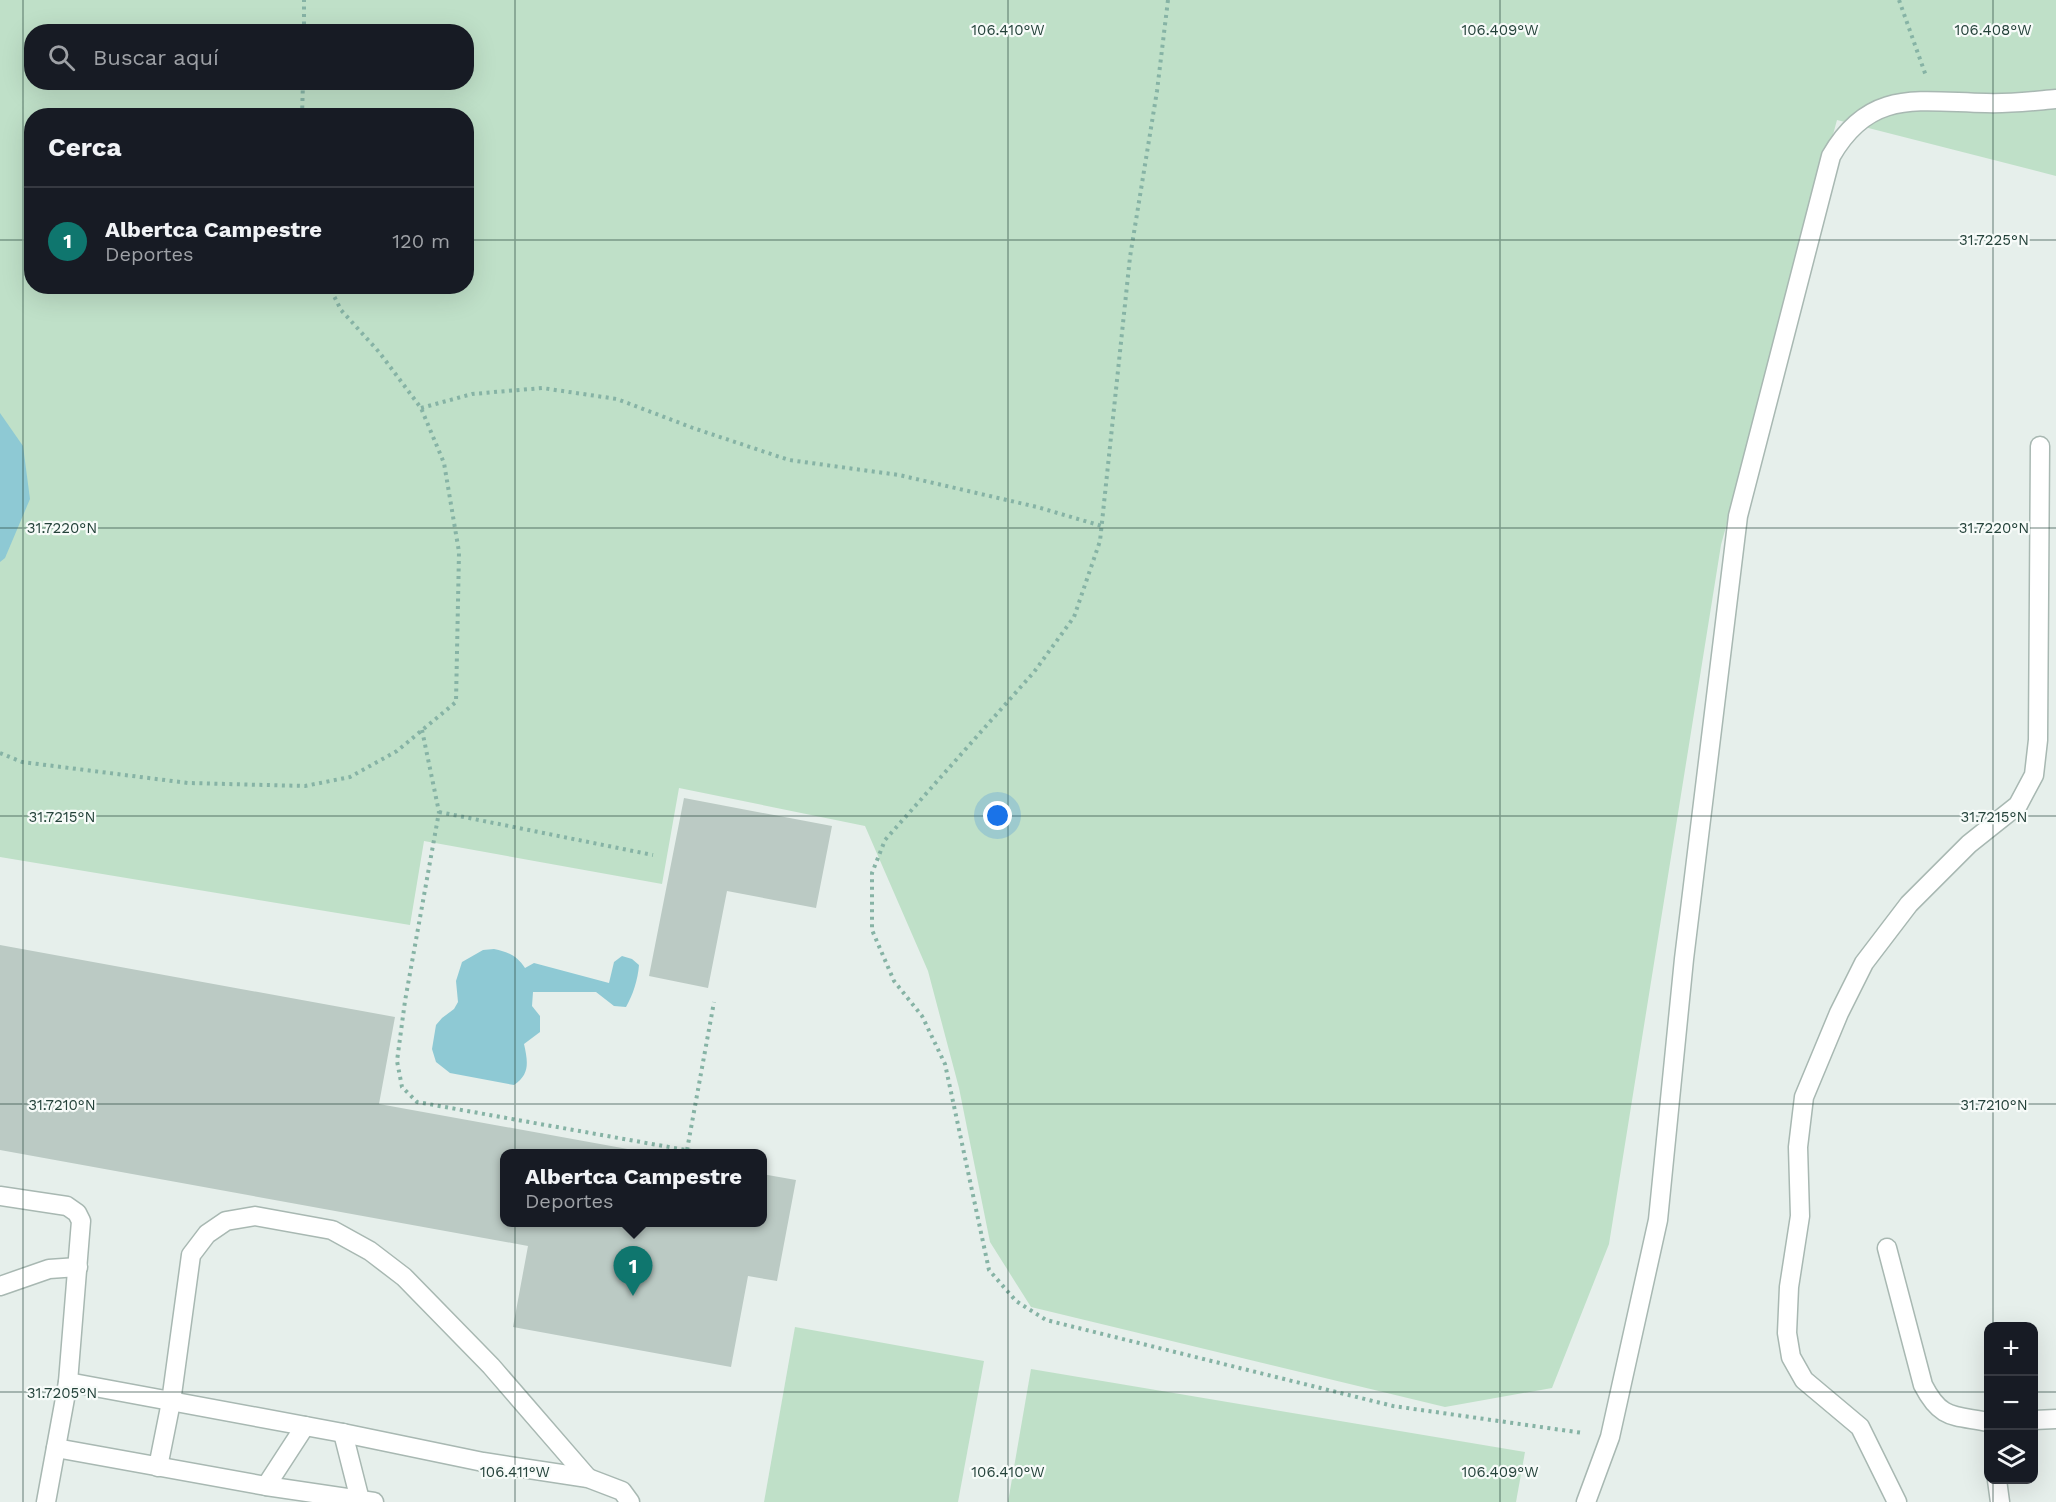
<!DOCTYPE html>
<html lang="es">
<meta charset="utf-8">
<style>
body{margin:0;font-family:"Work Sans",sans-serif;background:#20242c;color:#f1f3f6}
.controls{position:absolute;right:18px;bottom:18px;display:grid;overflow:hidden;border-radius:12px;box-shadow:0 6px 24px #0002}
.controls button{width:54px;height:54px;display:grid;place-items:center;padding:0;border:0;border-bottom:2px solid #363941;background:#171b24;color:#f1f3f6;font:30px sans-serif}
.you{position:absolute;left:998px;top:816px;width:21px;height:21px;margin:-15px;border:4px solid #fff;border-radius:50%;background:#1a73e8;box-shadow:0 0 0 9px #1a73e833}
.badge{display:grid;place-items:center;width:39px;height:39px;border-radius:50%;background:#0f766e;color:#fff;font-size:20px;font-weight:700}
.pin{position:absolute;translate:-50% -50px;filter:drop-shadow(0 2px 3px #0008)}
.pin::after{content:'';position:absolute;top:32px;width:21px;height:18px;background:inherit;clip-path:polygon(0 0,100% 0,50% 100%)}
.popup{position:absolute;left:500px;top:1149px;width:267px;height:78px;box-sizing:border-box;display:grid;place-content:center;border-radius:12px;background:#171b24;filter:drop-shadow(0 2px 4px #0005);font-size:20px;white-space:nowrap;color:#9ea1a6}
.popup b{font-size:22px;color:#f1f3f6}
.popup::after{content:'';position:absolute;left:50%;top:100%;margin-left:-12px;border:12px solid transparent;border-top-color:#171b24}
.list{margin:0;padding:0;list-style:none}
h2{display:flex;justify-content:space-between;align-items:center;height:78px;margin:0;padding:0 24px;font-size:26px}
h2 small{font-size:20px;font-weight:400;color:#9ea1a6}
.list li{display:grid;grid-template-columns:39px 1fr auto;gap:18px;align-items:center;box-sizing:border-box;height:108px;padding:0 24px;border-top:2px solid #363941}
.list b{display:block;font-size:22px;white-space:nowrap}
.list p{margin:0;font-size:20px;white-space:nowrap;color:#9ea1a6}
.list em{font-size:20px;font-style:normal;color:#9ea1a6}
.icon{flex:none;width:33px;height:33px;fill:none;stroke:currentColor;stroke-width:2;stroke-linecap:round;stroke-linejoin:round}
.map{position:relative;flex:none;width:2056px;height:1502px;overflow:hidden}
.search{position:absolute;background:#171b24;box-shadow:0 6px 24px #0002;left:24px;top:24px;width:450px;height:66px;display:flex;align-items:center;gap:15px;box-sizing:border-box;padding:0 21px;border-radius:24px;color:#9ea1a6;font-size:22px}
.panel{position:absolute;background:#171b24;box-shadow:0 6px 24px #0002;left:24px;top:108px;width:450px;height:186px;border-radius:24px}
.map>svg:first-child{display:block}
</style>
<div class="map">
<svg width="2056" height="1502" viewBox="0 0 2056 1502">
<rect width="100%" height="100%" fill="#e6efeb"/>
<g fill="#bfe0c8" fill-rule="evenodd">
<path d="M0,0H2056V176L1837,120L1721,545L1609,1244L1552,1388L1445,1407L1031,1307L990,1242L959,1088L928,971L865,826L679,788L662,884L424,841L410,925L0,857ZM32,32H466V82H32ZM32,116H466V286H32Z"/>
<polygon points="795,1327 984,1361 958,1502 764,1502"/>
<polygon points="1031,1369 1525,1452 1516,1502 1008,1502"/>
</g>
<g fill="#8ec9d4">
<polygon points="0,413 23,446 30,499 5,558 0,562"/>
<path d="M494,949C509,952 517,956 525,968L534,963L609,983L614,962L622,956L632,959L639,965C638,979 633,995 626,1007L614,1006L596,992H533L532,1006L540,1016V1032L524,1044C528,1062 530,1074 514,1085L450,1073L436,1062L432,1049L436,1025L442,1018L454,1009L458,1002L456,981L462,962L483,950Z"/>
</g>
<g fill="#bbcac4">
<polygon points="684,798 832,826 816,908 727,891 708,988 649,976"/>
<polygon points="0,945 395,1017 379,1104 644,1152 504,1154 504,1222 762,1222 762,1174 796,1180 777,1281 748,1276 731,1367 513,1327 528,1246 0,1150"/>
</g>
<g fill="none" stroke-linecap="round" stroke-linejoin="round">
<defs>
<g id="lane">
<polyline points="0,1196 67,1206 77,1213 81,1221 68,1382 46,1502"/>
<path d="M1887,1248L1923,1385C1941,1420 1953,1415 1988,1422"/>
<polyline points="0,1286 49,1269 78,1267"/>
<polyline points="68,1382 343,1433 483,1462 588,1478 622,1491 630,1502"/>
<polyline points="2034,1420 2056,1419"/>
<polyline points="343,1433 360,1500"/>
<polyline points="56,1448 266,1486 374,1502"/>
<polyline points="158,1467 171,1402 191,1255 207,1234 226,1221 255,1216 332,1230 370,1251 404,1277 491,1366 588,1478"/>
<polyline points="1997,1480 2000,1502"/>
<polyline points="266,1486 305,1426"/>
<path d="M1586,1502L1610,1437L1658,1220L1684,959L1738,516L1831,156C1870,88 1919,102 1986,103C2009,104 2033,101 2056,99"/>
</g>
<polyline id="street" points="1897,1502 1860,1427 1804,1380 1791,1357 1787,1333 1789,1287 1800,1216 1798,1147 1804,1097 1839,1013 1864,963 1909,904 1969,844 2018,805 2034,775 2038,740 2040,446"/>
</defs>
<use href="#lane" stroke="#a8b8b2" stroke-width="21"/>
<use href="#street" stroke="#a8b8b2" stroke-width="21"/>
<g stroke="#86b3a5" stroke-width="4" stroke-dasharray="3 4.5" stroke-linecap="butt">
<polyline points="1168,0 1157,91 1130,257 1100,541 1074,617 1034,672 885,840 872,873 872,930 894,981 922,1016 945,1064 989,1270 1016,1301 1046,1320 1393,1406 1583,1433"/>
<polyline points="1899,0 1926,76"/>
<polyline points="304,32 304,0"/>
<polyline points="302,116 303,82"/>
<polyline points="421,408 472,394 542,388 617,399 693,428 789,460 899,475 1037,507 1102,526"/>
<polyline points="422,730 439,812 405,1001 397,1061 402,1087 417,1102 708,1154"/>
<polyline points="0,753 22,762 188,783 305,786 350,777 397,751 456,702 459,552 444,463 421,408 379,352 341,310 329,286"/>
<polyline points="439,812 653,855"/>
<polyline points="687,1150 714,1002"/>
</g>
<use href="#lane" stroke="#fff" stroke-width="18"/>
<use href="#street" stroke="#fff" stroke-width="18"/>
</g>
<path fill="none" stroke="#24423a" stroke-width="1.5" stroke-opacity="0.45" d="M23,0V1502M515,0V1502M1008,0V1502M1500,0V1502M1993,0V1326M0,240H32M466,240H2056M0,528H2056M0,816H2056M0,1104H2056M0,1392H1988M2034,1392H2056M1993,1480V1502"/>
<g font-size="15" text-anchor="middle" fill="#24423a" stroke="#f7fbf9" stroke-width="4.5" stroke-linejoin="round" paint-order="stroke">
<text x="1008" y="35">106.410°W</text>
<text x="1500" y="35">106.409°W</text>
<text x="1993" y="35">106.408°W</text>
<text x="1994" y="245">31.7225°N</text>
<text x="62" y="533">31.7220°N</text>
<text x="1994" y="533">31.7220°N</text>
<text x="62" y="822">31.7215°N</text>
<text x="1994" y="822">31.7215°N</text>
<text x="62" y="1110">31.7210°N</text>
<text x="1994" y="1110">31.7210°N</text>
<text x="62" y="1398">31.7205°N</text>
<text x="515" y="1477">106.411°W</text>
<text x="1008" y="1477">106.410°W</text>
<text x="1500" y="1477">106.409°W</text>
</g>
</svg>
<div class="controls">
<button>+</button>
<button>−</button>
<button><svg class="icon" aria-label="layers" viewBox="0 0 24 24"><path d="M12 4l9 5-9 5-9-5zM3 14l9 5 9-5"/></svg></button>
</div>
<div class="you"></div>
<div class="pin badge" style="left:633px;top:1296px">1</div>
<div class="popup"><b>Albertca Campestre</b>Deportes</div>
<div class="search"><svg class="icon" aria-label="search" viewBox="0 0 24 24"><circle cx="10" cy="10" r="6"/><path d="M15 15l6 6"/></svg>Buscar aquí</div>
<section class="panel">
<h2>Cerca<small></small></h2>
<ul class="list">
<li><span class="badge">1</span><div><b>Albertca Campestre</b><p>Deportes</p></div><em>120 m</em></li>
</ul>
</section>
</div>
